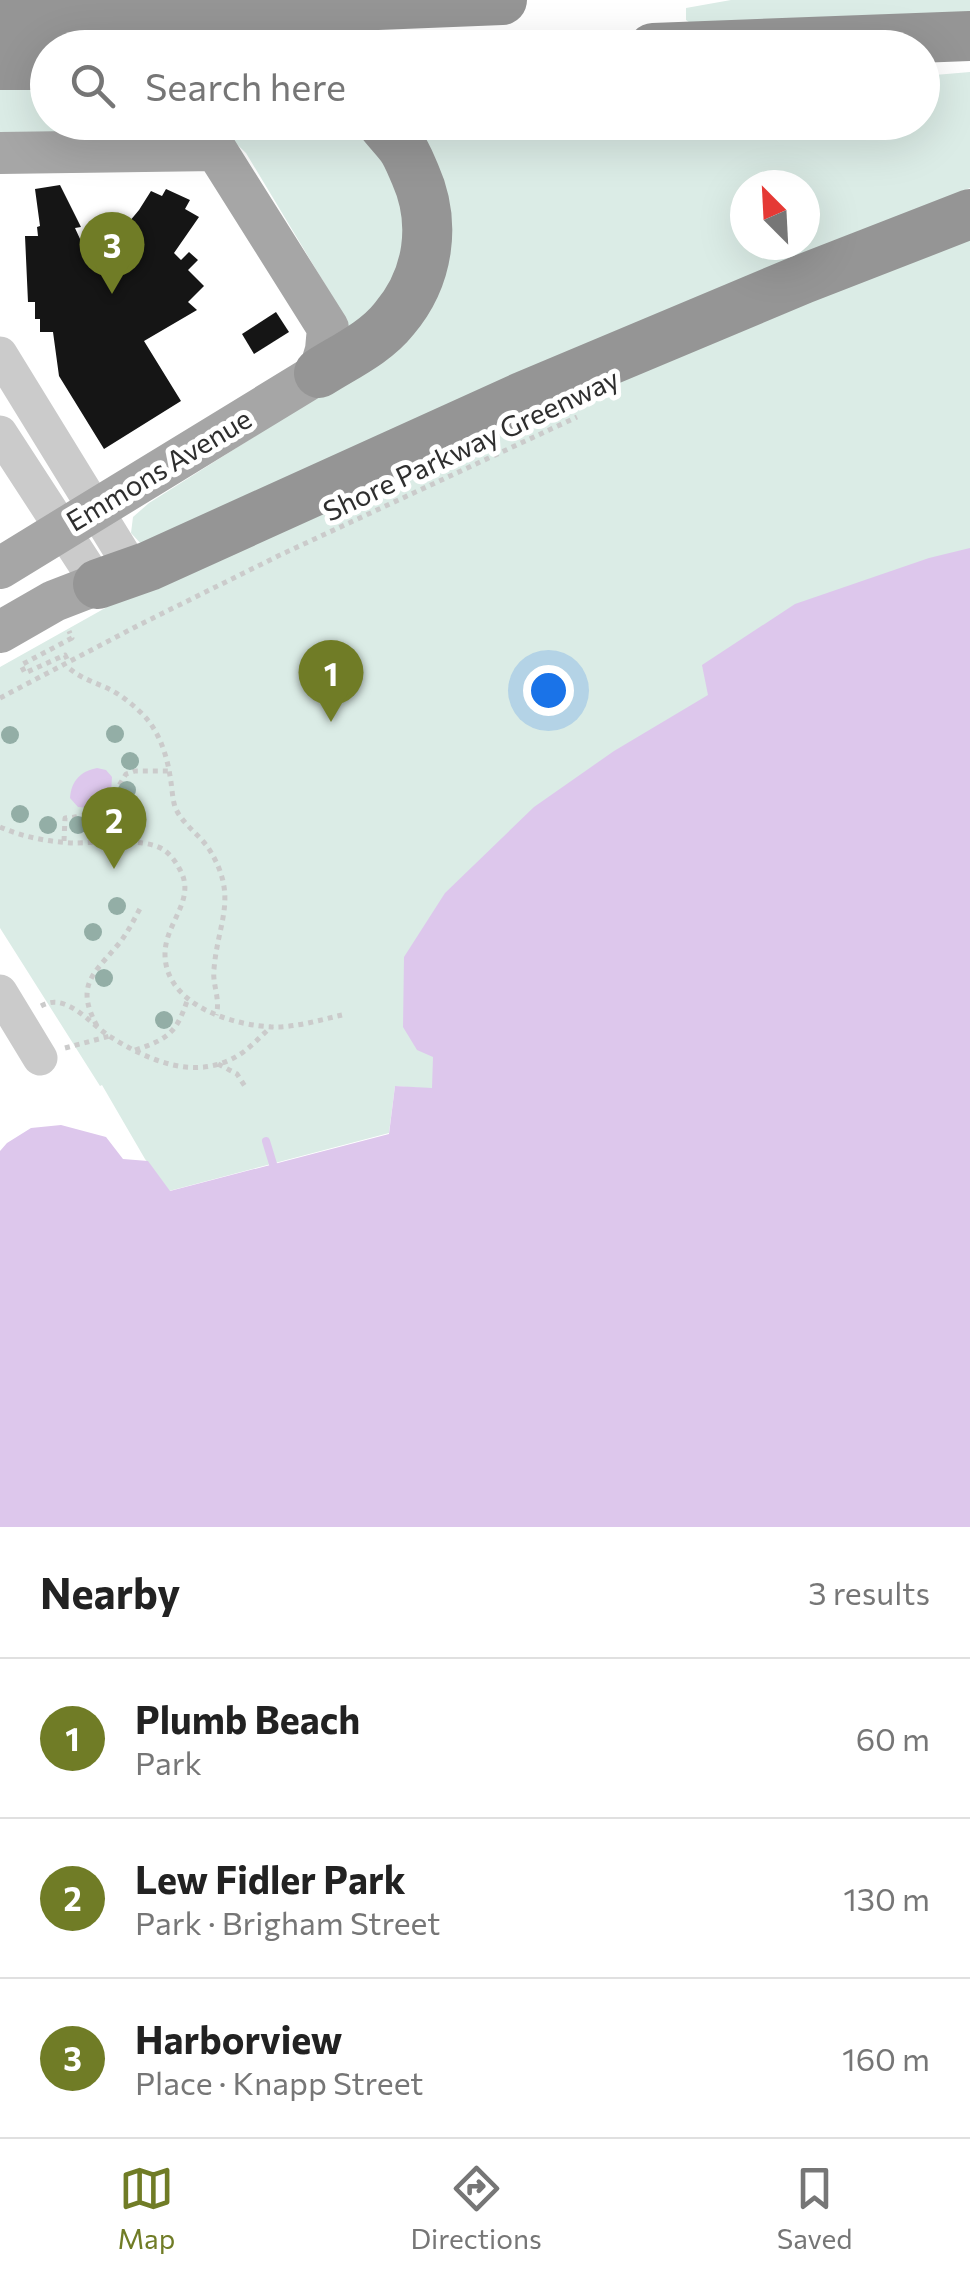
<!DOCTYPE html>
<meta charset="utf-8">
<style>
body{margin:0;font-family:Commissioner,sans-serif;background:#f6f6f6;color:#222}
.compass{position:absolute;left:730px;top:170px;width:90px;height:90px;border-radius:50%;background:#fff;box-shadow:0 10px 40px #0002;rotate:336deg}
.you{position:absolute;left:548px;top:690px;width:35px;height:35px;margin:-25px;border:8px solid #fff;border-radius:50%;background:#1a73e8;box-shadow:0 0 0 15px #1a73e833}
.badge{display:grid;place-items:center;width:65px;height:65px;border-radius:50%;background:#707c26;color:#fff;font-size:32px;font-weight:700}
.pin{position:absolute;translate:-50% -82px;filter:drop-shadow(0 2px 5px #0008)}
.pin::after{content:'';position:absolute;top:52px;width:35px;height:30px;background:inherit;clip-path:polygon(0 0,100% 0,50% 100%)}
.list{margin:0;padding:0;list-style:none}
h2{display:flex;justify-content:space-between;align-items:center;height:130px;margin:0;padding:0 40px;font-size:42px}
h2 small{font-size:32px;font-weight:400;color:#767676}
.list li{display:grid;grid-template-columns:65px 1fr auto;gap:30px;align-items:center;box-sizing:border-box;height:160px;padding:0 40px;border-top:2px solid #e0e0e0}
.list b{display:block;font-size:38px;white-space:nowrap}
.list p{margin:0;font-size:32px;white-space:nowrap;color:#767676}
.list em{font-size:32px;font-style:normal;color:#767676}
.icon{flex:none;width:55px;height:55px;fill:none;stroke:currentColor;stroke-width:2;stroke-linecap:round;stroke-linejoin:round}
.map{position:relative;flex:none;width:970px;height:1527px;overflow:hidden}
.search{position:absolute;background:#fff;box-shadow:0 10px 40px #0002;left:30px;right:30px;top:30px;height:110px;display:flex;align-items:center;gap:25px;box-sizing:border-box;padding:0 35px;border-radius:55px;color:#767676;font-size:38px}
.sheet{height:610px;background:#fff}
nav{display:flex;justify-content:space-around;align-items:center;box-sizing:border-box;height:140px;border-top:2px solid #e0e0e0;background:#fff;font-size:28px;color:#767676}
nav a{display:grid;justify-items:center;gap:5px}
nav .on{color:#707c26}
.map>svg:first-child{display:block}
</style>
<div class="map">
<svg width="970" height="1527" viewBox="0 0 970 1527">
<rect width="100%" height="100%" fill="#fff"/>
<g fill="#dbece6" fill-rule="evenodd">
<polygon points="731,0 970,0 970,19 696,27 686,20 686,8"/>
<path d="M970,72V188L869,228L143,546L131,533L133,517L149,503L371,363L426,304L402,123L922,122L923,76ZM745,185H805V245H745Z"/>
<polygon points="0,87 47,87 48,122 363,123 397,165 412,266 351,343 344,316 246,153 225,133 195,127 0,136"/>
<polygon points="970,226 970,957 432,1089 395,1086 389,1133 169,1191 145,1159 102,1085 100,1086 0,928 0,667 157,579"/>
</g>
<g fill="#ddc7ec">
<polygon points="970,548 970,1527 0,1527 0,1151 7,1143 31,1128 61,1125 106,1137 123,1159 148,1161 170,1191 389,1134 395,1086 432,1088 433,1057 417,1050 403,1027 404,957 445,893 534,807 614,751 708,695 702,665 795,604 929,558"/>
<path d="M97,768L106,770L112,777L111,793L91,808L78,807L70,798C71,781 81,771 97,768Z"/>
</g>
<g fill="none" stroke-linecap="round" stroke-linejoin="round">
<polyline stroke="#ddc7ec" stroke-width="8" points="266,1141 273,1164"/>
</g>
<g fill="#151515">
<polygon points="60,185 81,227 75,228 86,252 106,242 124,228 139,210 151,191 162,196 166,189 190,200 185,209 199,217 174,253 181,260 189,252 198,260 188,270 204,286 188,302 197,310 144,341 181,401 104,449 59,376 53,332 40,332 40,319 35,319 35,302 28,302 25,236 38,236 37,227 40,226 35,189"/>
<polygon points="276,312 289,332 254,354 242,334"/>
</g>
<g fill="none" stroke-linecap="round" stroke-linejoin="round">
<g stroke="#cbcbcb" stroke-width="5" stroke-dasharray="5 5" stroke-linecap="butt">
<polyline points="67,659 65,655 25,673 21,665 72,638 69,631"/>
<path d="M70,669C82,679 97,683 111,690C124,697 137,708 147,719C160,735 167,756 170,776C172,786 172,797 175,807C182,824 199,834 209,849C239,897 218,921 214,969C212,984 221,1000 216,1015"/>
<polyline points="0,698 139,625 278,556 577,417"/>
<path d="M0,827C23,837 49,842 74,843C98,843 145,837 164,850C170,854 176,862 179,868C198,899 165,922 165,954C165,1005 233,1026 275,1027C297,1027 320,1020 342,1015"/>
<path d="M64,841L65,818C100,816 110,801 126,774L135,771H170"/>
<path d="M41,1006C49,1002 55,1001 64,1004C81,1010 94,1026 109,1036C149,1061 198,1083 242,1053C253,1045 262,1035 272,1026"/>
<path d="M97,1026C76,987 91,976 116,947C127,935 134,919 142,905"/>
<polyline points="65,1048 110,1036"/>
<path d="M135,1050C169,1039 177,1032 188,998"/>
<polyline points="218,1064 237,1074 246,1088"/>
</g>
<g stroke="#cbcbcb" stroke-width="35">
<polyline points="0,354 134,572"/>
<polyline points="0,433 98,584"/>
<polyline points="0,992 40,1058"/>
</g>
<g stroke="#a6a6a6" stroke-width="42">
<polyline points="0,153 216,150 328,328 326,350 319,373 0,568"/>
<polyline points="0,632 54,601 98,584"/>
</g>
<g stroke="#959595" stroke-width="50">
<polyline points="0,20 502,0"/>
<polyline points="653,48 970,36"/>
<polyline points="0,65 48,65"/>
<path d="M319,373C344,357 375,343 394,319C429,278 437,223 415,174C411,165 407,154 401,146C395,138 387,130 381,122"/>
<polyline points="98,584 149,566 524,396 803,279 970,214"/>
</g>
</g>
<g fill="#93aea6">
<circle cx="115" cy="734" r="9"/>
<circle cx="10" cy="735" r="9"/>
<circle cx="130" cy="761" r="9"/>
<circle cx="127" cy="790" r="9"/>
<circle cx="106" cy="813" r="9"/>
<circle cx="20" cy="814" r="9"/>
<circle cx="48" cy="825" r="9"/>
<circle cx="78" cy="825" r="9"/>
<circle cx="117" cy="906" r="9"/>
<circle cx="93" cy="932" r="9"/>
<circle cx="104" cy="978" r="9"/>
<circle cx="164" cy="1020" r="9"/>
</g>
<g text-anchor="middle" stroke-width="10" stroke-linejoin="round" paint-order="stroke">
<g font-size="28" fill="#2e2e2e" stroke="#fff">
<text transform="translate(471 445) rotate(-25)" y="10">Shore Parkway Greenway</text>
<text transform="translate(159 470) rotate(-31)" y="10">Emmons Avenue</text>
</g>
</g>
</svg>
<svg class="compass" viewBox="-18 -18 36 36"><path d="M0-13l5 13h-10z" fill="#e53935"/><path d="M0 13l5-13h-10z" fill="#767676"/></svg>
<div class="you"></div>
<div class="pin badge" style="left:331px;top:722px">1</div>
<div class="pin badge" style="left:114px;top:869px">2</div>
<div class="pin badge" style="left:112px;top:294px">3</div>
<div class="search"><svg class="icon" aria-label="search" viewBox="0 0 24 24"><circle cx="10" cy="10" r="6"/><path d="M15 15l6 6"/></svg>Search here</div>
</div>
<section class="sheet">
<h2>Nearby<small>3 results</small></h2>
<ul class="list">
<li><span class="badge">1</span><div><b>Plumb Beach</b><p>Park</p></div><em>60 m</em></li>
<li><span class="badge">2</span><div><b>Lew Fidler Park</b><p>Park · Brigham Street</p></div><em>130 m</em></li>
<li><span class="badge">3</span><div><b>Harborview</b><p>Place · Knapp Street</p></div><em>160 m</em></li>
</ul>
</section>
<nav>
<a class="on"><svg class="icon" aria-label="map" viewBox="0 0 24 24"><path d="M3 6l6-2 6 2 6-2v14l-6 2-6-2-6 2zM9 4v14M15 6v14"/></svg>Map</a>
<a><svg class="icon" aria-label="directions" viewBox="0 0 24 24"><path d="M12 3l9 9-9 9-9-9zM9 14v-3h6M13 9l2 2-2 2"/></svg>Directions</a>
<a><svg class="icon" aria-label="saved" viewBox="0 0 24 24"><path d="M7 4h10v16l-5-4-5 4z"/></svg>Saved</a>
</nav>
